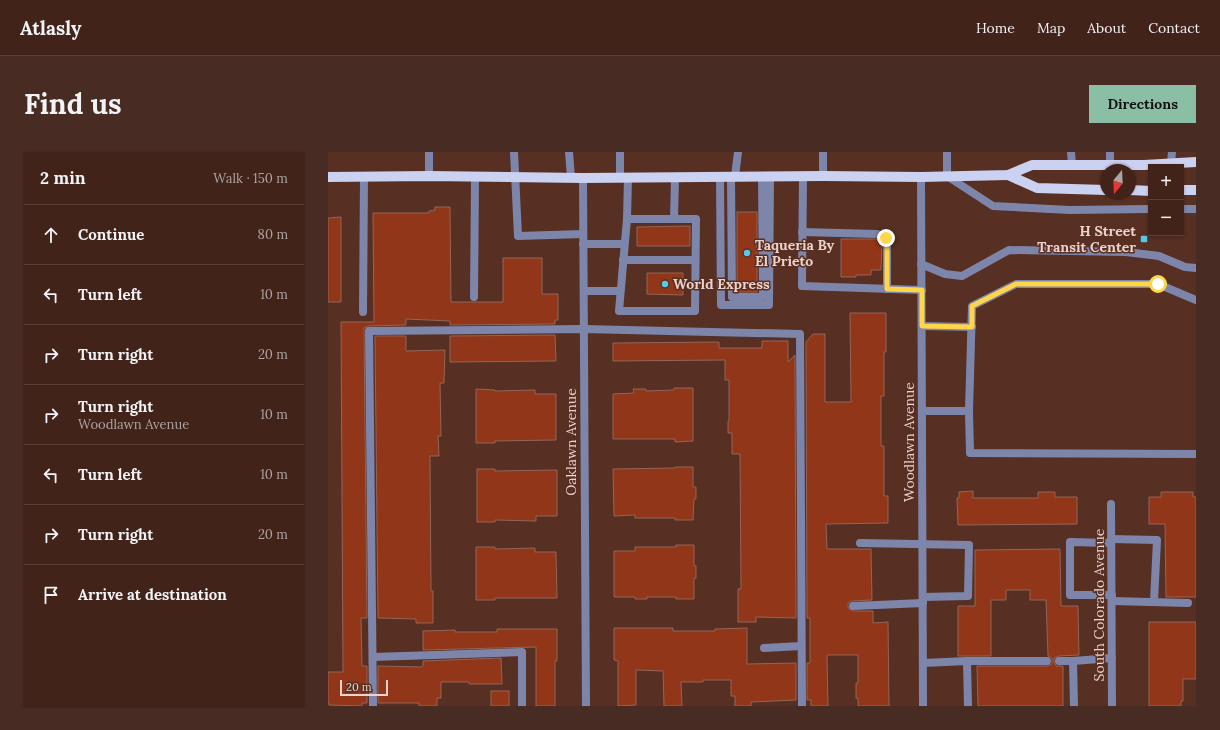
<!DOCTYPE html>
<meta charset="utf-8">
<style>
body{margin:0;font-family:Lora,serif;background:#482b23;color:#f1f3f6}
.controls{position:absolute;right:12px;top:12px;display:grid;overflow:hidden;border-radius:0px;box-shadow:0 1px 3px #0004}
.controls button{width:36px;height:36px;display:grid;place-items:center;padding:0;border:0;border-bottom:1px solid #5a4039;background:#41231a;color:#f1f3f6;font:20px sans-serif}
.compass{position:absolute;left:772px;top:12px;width:36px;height:36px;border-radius:50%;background:#41231a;box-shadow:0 1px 3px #0004;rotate:198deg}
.scale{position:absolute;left:12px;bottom:10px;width:48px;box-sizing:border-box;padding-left:4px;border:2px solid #ecd2ca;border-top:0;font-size:11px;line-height:14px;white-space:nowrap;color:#ecd2ca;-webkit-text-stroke:3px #572f23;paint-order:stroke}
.stop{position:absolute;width:12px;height:12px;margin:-9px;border:3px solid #ffd54a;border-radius:50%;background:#fff}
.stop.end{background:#ffd54a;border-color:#fff;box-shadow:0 1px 4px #0008}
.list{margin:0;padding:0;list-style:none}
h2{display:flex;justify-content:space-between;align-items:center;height:52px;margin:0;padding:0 16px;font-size:17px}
h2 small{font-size:13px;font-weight:400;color:#aea4a2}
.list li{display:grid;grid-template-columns:26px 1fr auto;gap:12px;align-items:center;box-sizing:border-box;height:60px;padding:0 16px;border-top:1px solid #5a4039}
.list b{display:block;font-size:15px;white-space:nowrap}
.list p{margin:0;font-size:13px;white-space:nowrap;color:#aea4a2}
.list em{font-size:13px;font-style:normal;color:#aea4a2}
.icon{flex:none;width:22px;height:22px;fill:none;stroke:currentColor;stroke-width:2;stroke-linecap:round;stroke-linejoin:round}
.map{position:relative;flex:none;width:868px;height:554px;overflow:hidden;border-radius:0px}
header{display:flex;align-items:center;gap:24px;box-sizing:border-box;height:56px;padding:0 20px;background:#41231a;border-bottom:1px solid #5a4039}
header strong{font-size:19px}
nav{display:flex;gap:22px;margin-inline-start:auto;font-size:14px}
.intro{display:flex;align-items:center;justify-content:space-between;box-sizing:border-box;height:96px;padding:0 24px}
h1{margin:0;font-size:28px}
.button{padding:10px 18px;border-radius:0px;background:#8abfa5;color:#111;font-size:14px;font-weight:700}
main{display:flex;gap:24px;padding:0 24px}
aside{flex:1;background:#41231a;border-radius:0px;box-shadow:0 1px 3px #0004}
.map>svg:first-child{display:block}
</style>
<header>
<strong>Atlasly</strong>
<nav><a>Home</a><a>Map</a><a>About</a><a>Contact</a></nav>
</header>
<div class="intro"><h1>Find us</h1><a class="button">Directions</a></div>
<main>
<aside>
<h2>2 min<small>Walk · 150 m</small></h2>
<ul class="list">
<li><svg class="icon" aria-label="ahead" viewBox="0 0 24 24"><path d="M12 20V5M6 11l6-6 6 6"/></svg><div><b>Continue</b></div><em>80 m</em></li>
<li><svg class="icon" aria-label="left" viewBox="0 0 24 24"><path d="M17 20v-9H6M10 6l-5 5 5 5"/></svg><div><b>Turn left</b></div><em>10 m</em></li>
<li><svg class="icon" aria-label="right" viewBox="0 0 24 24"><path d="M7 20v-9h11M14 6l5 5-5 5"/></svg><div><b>Turn right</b></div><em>20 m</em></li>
<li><svg class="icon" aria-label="right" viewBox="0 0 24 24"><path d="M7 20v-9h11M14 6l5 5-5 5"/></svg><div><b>Turn right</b><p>Woodlawn Avenue</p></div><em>10 m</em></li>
<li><svg class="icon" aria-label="left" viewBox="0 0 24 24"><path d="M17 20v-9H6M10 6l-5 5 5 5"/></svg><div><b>Turn left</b></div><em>10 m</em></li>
<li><svg class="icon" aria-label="right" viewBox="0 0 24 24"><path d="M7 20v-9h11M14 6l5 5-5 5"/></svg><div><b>Turn right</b></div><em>20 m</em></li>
<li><svg class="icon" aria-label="arrive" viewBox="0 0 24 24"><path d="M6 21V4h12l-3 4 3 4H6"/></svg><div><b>Arrive at destination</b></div></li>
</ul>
</aside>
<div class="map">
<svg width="868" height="554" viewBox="0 0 868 554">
<rect width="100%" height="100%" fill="#572f23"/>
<g fill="#913619" stroke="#936658">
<polygon points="107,55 122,55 123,150 175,150 175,106 214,106 214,142 230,142 230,168 227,168 227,172 122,173 122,169 78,167 78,173 41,174 36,176 39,466 33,466 34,514 39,514 39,551 34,551 34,554 1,553 1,551 0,551 0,520 15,520 13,170 46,170 45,61 101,61 101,59 107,58"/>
<rect x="409" y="60" width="20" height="80"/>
<polygon points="13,65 13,150 0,150 0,66"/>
<polygon points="362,74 362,94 309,94 309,75"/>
<polygon points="513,87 548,87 554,90 553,118 543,118 543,123 528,123 528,125 513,125"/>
<polygon points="319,121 355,121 355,143 319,142"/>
<polygon points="522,161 558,161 558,200 556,200 556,244 553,244 553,294 556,294 556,344 560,344 560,371 498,372 499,397 543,397 544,448 524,449 520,451 520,455 521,457 525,459 545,459 545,471 560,470 561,554 530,554 530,546 528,546 528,531 530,531 530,503 499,503 500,554 483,554 483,548 479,548 479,511 482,511 482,466 479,466 478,190 485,182 497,182 497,250 523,250"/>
<polygon points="227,183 228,209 122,210 122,184"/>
<polygon points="47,184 78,184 78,199 117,198 116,231 112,231 113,284 110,284 111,304 102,304 103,439 105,439 105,471 88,471 88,467 50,466"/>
<polygon points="434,189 460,189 460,210 467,203 468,466 428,465 428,470 410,470 410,437 413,437 412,302 404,302 404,281 400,281 400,269 401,269 401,228 397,228 397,208 285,209 285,191 391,190 391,196 434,196"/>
<polygon points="346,236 365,236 365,289 347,290 347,287 285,287 285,242 306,241 305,237 318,237 318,239 346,238"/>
<polygon points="148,237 167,238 167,239 207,238 207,242 228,242 228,288 167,289 167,291 148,291"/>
<polygon points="347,315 365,315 365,335 368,335 368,347 366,347 365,368 347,368 347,366 307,366 307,363 286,364 285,317 347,316"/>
<polygon points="149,317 167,317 167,319 229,318 229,364 208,364 208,369 167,368 167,370 149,370"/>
<polygon points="645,339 645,346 710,346 710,340 727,340 727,345 749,345 749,372 630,373 629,346 631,346 631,340"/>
<polygon points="833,340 865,340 865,345 868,345 868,445 838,445 837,372 821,372 821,345 833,345"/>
<polygon points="348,393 366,393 366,414 368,414 368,426 366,426 366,447 348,447 348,445 319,445 319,447 307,447 307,445 286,445 286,399 307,399 307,395 348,395"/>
<polygon points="148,395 167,395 167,397 207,396 207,400 228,400 229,446 167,446 167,448 148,448"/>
<polygon points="732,397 733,454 750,454 751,503 731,504 726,506 726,509 728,514 735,514 735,554 650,554 649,514 719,514 724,512 724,506 720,504 718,448 702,448 702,438 678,438 678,448 663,448 663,504 630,504 630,454 647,454 647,398"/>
<polygon points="821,470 868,470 868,527 855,527 855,549 853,549 853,554 821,554"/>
<polygon points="286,476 345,476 345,479 387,479 387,477 419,476 419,512 468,511 468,548 423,550 423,554 407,554 407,544 403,544 403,528 375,528 375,530 353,530 354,554 336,554 335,519 308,518 308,553 290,554 290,509 286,508"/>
<polygon points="169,477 229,477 229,509 227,509 227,554 208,554 208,495 95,498 95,479 127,478 127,480 169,480"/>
<polygon points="173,506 174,532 141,532 141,530 113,530 113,546 109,546 109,554 91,554 91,551 50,551 50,514 94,515 95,514 95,509"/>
<rect x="163" y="539" width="18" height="15"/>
</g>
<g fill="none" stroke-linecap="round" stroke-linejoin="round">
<g stroke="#7e85ab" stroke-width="8">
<polyline points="186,0 190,84 255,82"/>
<polyline points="241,0 243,26"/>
<polyline points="619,0 619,24 665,54 742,58 823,57"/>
<polyline points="743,0 744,13"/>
<polyline points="843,11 844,0"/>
<polyline points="782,13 782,0"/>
<polyline points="403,24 404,145 435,145 434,24"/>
<polyline points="407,24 410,0"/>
<polyline points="475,24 474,134 594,138"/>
<polyline points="392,25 393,153 441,153 442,24"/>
<polyline points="853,57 868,57"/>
<polyline points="299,67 368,67 367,159 291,159 299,67 300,25"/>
<polyline points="346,67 347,25"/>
<polyline points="474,80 549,82 558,86 559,89 559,137"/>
<polyline points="255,92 296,92"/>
<polyline points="295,108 367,108"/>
<polyline points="593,112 617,122 634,124 681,98 798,100 831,104 857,115 868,116"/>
<polyline points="256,139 292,139"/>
<polyline points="146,145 147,25"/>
<polyline points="868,148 830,132 688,132 644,154 641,259 642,301 868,302"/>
<polyline points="35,160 36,25"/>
<polyline points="594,174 644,175"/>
<polyline points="594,259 641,259"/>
<polyline points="783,387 829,388 826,450"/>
<polyline points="532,391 641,393 640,444 595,445"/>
<polyline points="783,391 742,390 742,443 784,443"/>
<polyline points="784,449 860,451"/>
<polyline points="525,454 595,451"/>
<polyline points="436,496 473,494"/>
<polyline points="45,505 194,500 194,554"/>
<polyline points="639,509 719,509"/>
<polyline points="731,509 745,509"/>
<polyline points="595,511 639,509 640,554"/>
<polyline points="45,554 41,179 256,177 472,182 474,554"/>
<polyline points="746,554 745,509 784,506"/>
</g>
<g stroke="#7e85ab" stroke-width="8">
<polyline points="101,0 101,24"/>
<polyline points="292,0 292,25"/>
<polyline points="495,24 495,0"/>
<polyline points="593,25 595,554"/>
<polyline points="255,26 258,554"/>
<polyline points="783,352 784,554"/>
</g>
<g stroke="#cbd1f1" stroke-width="10">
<polyline points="680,23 709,36 778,38"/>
<polyline points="0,25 101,24 255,26 495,24 593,25 680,23 704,13 816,13 868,10"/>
<polyline points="802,38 823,39"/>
<polyline points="853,38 868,38"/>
</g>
</g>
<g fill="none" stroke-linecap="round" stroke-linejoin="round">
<polyline stroke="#ffd54a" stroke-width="5" points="558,86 559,89 559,137 594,138 594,174 644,175 644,154 688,132 830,132"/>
</g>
<g fill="#59c8e5" stroke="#572f23" stroke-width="1.5">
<rect x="812" y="83" width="8" height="8" rx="2"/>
<circle cx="419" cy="101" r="4"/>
<circle cx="337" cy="132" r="4"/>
</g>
<g text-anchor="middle" stroke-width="3" stroke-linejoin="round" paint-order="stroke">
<g font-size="14" font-weight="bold" fill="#ecd2ca" stroke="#572f23" text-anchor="start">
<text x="808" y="84" text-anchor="end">H Street<tspan x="808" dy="16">Transit Center</tspan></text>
<text x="427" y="98">Taqueria By<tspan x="427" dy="16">El Prieto</tspan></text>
<text x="345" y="137">World Express</text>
</g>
<g font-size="14" fill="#ecd2ca" stroke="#572f23">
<text transform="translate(243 290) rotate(-90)" y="5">Oaklawn Avenue</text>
<text transform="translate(581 290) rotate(-90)" y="5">Woodlawn Avenue</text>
<text transform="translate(771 453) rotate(-90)" y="5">South Colorado Avenue</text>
</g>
</g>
</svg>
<div class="controls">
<button>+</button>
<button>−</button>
</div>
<svg class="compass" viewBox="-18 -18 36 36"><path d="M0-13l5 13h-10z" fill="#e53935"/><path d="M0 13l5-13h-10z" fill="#aea4a2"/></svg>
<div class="scale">20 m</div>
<div class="stop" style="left:830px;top:132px"></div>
<div class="stop end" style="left:558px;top:86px"></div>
</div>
</main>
